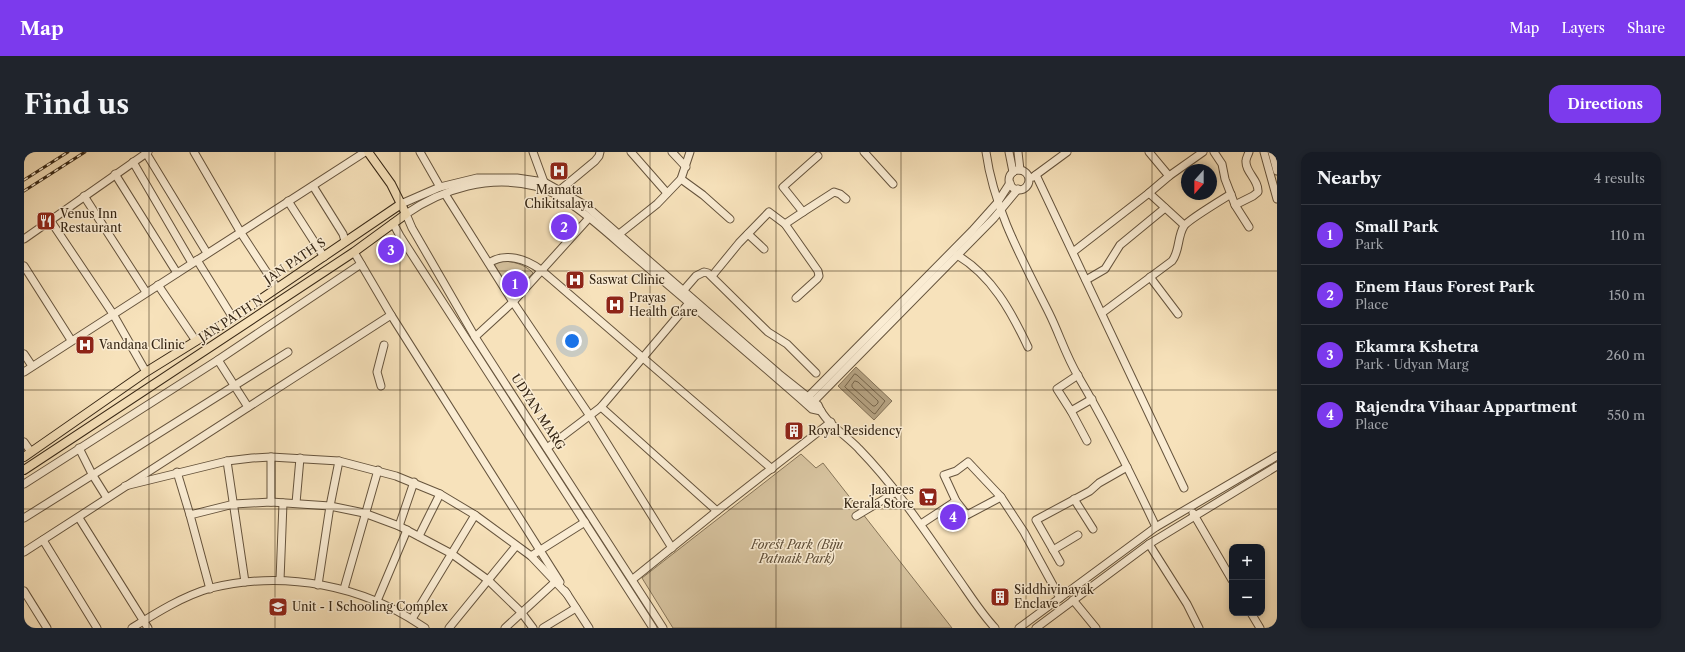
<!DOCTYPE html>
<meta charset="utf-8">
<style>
body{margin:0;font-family:"Libre Caslon Text",serif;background:#20242c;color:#f1f3f6}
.controls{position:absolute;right:12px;bottom:12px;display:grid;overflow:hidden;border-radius:8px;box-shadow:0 2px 6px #0003}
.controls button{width:36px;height:36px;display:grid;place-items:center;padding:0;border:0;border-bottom:1px solid #363941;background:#171b24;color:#f1f3f6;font:20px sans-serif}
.compass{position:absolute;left:1157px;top:12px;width:36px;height:36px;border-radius:50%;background:#171b24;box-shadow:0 2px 6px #0003;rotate:201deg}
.you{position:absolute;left:548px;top:189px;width:14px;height:14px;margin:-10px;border:3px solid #fff;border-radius:50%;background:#1a73e8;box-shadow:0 0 0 6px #1a73e833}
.badge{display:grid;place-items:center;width:26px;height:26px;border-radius:50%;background:#7c3aed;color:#fff;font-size:13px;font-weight:700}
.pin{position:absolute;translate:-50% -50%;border:2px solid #fff;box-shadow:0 1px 4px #0006}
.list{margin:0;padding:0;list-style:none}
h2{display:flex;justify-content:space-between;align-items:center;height:52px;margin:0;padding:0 16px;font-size:17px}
h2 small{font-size:13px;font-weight:400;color:#9ea1a6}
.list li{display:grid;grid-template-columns:26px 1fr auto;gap:12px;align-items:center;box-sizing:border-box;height:60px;padding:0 16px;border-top:1px solid #363941}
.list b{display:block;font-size:15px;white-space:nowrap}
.list p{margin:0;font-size:13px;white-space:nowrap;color:#9ea1a6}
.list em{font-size:13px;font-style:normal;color:#9ea1a6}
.map{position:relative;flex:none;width:1253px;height:476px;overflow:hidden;border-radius:12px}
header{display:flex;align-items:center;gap:24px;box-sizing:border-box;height:56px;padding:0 20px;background:#7c3aed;color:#fff}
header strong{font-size:19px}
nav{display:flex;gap:22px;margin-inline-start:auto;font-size:14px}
.intro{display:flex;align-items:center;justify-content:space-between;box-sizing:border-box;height:96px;padding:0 24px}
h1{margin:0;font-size:28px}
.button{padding:10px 18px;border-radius:12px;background:#7c3aed;color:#fff;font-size:14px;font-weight:700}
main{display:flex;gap:24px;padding:0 24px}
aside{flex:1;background:#171b24;border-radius:12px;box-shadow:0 2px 6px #0003}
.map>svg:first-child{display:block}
</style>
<header>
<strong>Map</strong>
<nav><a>Map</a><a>Layers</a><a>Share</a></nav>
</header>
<div class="intro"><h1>Find us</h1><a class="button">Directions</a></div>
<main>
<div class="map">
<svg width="1253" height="476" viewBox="0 0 1253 476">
<rect width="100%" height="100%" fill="#f7e2bb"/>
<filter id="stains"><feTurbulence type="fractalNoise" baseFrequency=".005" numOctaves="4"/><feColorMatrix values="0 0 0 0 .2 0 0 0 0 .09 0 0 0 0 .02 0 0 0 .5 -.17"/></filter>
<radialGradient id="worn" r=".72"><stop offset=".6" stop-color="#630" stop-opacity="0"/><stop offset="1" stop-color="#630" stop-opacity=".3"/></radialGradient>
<g fill="#d6c29e" stroke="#867458">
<path d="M476,109C488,109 501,112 509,121L489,142L470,112Z"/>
<polygon points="777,302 792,316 799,311 928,476 649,476 618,426"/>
</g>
<polygon fill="#b5a282" stroke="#827056" points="832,215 868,249 850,268 814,234"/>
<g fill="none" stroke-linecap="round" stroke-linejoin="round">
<g stroke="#75644a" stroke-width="1">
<polygon points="831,222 833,223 861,249 851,262 849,261 821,235"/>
<polygon points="831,229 834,230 854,249 854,251 851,254 849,254 828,235 828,233"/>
</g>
<defs>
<g id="minor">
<polyline points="170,0 217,81 253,136"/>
<polyline points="396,0 416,35"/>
<polyline points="509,0 520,30"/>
<polyline points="607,0 643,41"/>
<polyline points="648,0 662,15"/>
<polyline points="840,0 869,32"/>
<path d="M962,0C970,58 999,109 1025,161C1035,181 1042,204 1054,224C1083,273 1108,324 1132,375"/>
<polyline points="985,0 989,20"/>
<polyline points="994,0 996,18"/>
<polyline points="1125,0 1145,24"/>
<polyline points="1190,0 1198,12 1201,27 1211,53 1225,75"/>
<polyline points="1240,0 1253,47"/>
<polyline points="1248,0 1253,19"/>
<polyline points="122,1 183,101"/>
<polyline points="109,10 168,111"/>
<circle cx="995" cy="28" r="10"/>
<polyline points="91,22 153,121"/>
<polyline points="1012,23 1160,336"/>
<polyline points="1009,25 1043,0"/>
<polyline points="657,27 679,43 706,67"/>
<polyline points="289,34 319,82 321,89"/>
<polyline points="1125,41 1145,24 1179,0"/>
<polyline points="421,42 489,150 566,264 648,396"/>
<polyline points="535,42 536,38 571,9 575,4 576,0"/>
<polyline points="60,44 122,140"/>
<polyline points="264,49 300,105"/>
<path d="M377,52L416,35L453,26H493L520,30L561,53L755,222L794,253C801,271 823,284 835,297C872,335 901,379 931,422C944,440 956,460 971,476"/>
<path d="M1211,53L1229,44L1234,40C1235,28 1221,20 1222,9C1222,6 1224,3 1225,0"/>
<polyline points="779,60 810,40 816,42 822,47"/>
<polyline points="26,68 89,162 122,220"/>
<polyline points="369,71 376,84 629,476"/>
<polyline points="761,72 779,60 759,35 794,4"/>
<polyline points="724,82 740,97"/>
<polyline points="594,83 633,52 657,27 666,0"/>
<polyline points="0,87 124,0"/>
<polyline points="330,100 367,163 536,430"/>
<polyline points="1049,100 1125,41 1160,73"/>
<path d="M933,103C968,124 987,159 1004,195"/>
<polyline points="173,108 209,166"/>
<path d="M465,111C481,100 502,107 517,118L748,317"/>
<polyline points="0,114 47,188"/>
<polyline points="688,124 715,91 745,60 761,72 794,119 795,124 793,127 772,146"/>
<polyline points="1126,125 1154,162"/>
<polyline points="1062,128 1081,117 1096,93 1141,56"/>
<polyline points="134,133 172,189"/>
<polyline points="659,139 672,124 680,120 684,121 744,180 763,192 792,221"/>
<path d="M1078,161L1148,109C1156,99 1153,85 1160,74C1164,68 1199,47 1207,42"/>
<polyline points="451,185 489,150 565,66"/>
<polyline points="0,202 8,214"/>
<polyline points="194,208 224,255"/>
<path d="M0,220C113,146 228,74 341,0"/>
<polyline points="1054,223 1033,237 1047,259 1068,247"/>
<polyline points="357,234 353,220 360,193"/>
<polyline points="781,248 948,79 973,51 986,31"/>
<polyline points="786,253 970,66 994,37"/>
<polyline points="577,255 693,359"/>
<polyline points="1047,259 1063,289"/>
<polyline points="0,290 7,300"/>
<polyline points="55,296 68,322 83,346"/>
<polyline points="523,296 577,255 665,151"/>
<polyline points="247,305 247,350"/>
<polyline points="203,309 221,430"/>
<polyline points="153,320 166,363"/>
<polyline points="0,332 194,208 337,112"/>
<polyline points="101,334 203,309 228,306 247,305 315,309 372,324 416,342 451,363 507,404 543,442"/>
<polyline points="1050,347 1069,377"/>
<polyline points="932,349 920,323 932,319 944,310 977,345"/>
<polyline points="272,351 276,306"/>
<polyline points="1169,361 1208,428"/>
<polyline points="832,364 872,340"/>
<polyline points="0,366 264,200"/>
<polyline points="55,366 124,476"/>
<polyline points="897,372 932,349 943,363 977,345 1000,380 1036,446"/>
<polyline points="375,374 390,330"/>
<polyline points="395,384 416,342"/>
<polyline points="19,388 73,476"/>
<polyline points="1125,392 1163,452 1175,476"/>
<polyline points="1029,398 1054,383"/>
<polyline points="0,400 367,163"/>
<polyline points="507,404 561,370"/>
<polyline points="1036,410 1012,368 1066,339 1075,331 1103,315"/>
<polyline points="609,427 693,359 807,270"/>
<polyline points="256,428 259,351"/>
<polyline points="294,433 306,354 315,309"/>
<polyline points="186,437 166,363 210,352 247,350 306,354 340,361 375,374 428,402 464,428 497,460 509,476"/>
<polyline points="320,437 354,318"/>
<polyline points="0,439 23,476"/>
<polyline points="541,439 565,476"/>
<polyline points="1049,448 1072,476"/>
<polyline points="353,449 383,378"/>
<polyline points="1227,461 1236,476"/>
<polyline points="388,467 451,363"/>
<path d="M108,476C132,461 159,444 187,436C261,418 339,433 401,476"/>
<polyline points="425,476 492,394"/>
<polyline points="481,476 531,430"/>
<polyline points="519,476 552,456"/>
<path d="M639,476L451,185L388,76L382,62C420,36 465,23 511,34C542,41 584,82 609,103C669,154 729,205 788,257L797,259"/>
<polyline points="995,476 1132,375 1253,304"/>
<polyline points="1012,476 1125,392 1253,314"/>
</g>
<g id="major">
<polyline points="0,305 122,220 209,166 377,52"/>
<polyline points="0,318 330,100 382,62 367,32 344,0"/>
</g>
</defs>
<use href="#minor" stroke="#66543d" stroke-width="9"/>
<use href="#major" stroke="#352513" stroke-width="10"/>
<use href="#minor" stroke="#faecd3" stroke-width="7"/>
<use href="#major" stroke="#f7e2bb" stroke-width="8"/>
<defs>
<g id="rail">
<polyline points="0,28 44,0"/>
<polyline points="0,39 61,0"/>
</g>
</defs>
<use href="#rail" stroke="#352513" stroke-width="3"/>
<use href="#rail" stroke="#faecd3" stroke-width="1.5" stroke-dasharray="4.5" stroke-linecap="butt"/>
</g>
<path fill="none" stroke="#352513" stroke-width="1" stroke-opacity="0.55" d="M125,0V476M251,0V476M376,0V476M501,0V476M626,0V476M752,0V476M877,0V476M1002,0V476M1128,0V476M0,119H1253M0,238H1253M0,357H1253"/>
<defs>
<symbol id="hospital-square" viewBox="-11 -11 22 22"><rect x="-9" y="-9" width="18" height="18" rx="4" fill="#8f2418" stroke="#faecd3"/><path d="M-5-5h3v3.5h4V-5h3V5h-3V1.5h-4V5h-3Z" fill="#fff"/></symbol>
<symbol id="restaurant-square" viewBox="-11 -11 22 22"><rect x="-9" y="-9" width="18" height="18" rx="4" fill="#8f2418" stroke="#faecd3"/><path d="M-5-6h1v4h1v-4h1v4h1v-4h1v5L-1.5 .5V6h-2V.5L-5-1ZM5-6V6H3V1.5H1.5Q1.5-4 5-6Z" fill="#fff"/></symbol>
<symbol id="building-square" viewBox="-11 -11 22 22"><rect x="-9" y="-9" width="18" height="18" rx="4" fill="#8f2418" stroke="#faecd3"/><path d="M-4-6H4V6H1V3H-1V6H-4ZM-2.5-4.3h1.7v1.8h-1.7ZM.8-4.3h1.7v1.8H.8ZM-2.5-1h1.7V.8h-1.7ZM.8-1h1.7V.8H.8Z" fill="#fff"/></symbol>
<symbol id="supermarket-square" viewBox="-11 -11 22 22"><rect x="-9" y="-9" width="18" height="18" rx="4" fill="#8f2418" stroke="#faecd3"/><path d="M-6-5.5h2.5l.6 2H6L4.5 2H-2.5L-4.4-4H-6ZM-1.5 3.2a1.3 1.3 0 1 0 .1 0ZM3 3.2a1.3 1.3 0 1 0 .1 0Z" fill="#fff"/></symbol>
<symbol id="school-square" viewBox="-11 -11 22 22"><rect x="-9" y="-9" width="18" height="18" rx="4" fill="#8f2418" stroke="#faecd3"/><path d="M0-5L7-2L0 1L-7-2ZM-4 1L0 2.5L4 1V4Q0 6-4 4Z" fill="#fff"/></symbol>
</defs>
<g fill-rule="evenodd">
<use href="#hospital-square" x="524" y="8" width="22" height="22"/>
<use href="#restaurant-square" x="11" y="58" width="22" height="22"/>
<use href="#hospital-square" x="540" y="117" width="22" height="22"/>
<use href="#hospital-square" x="580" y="142" width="22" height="22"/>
<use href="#hospital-square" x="50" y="182" width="22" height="22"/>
<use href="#building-square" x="759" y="268" width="22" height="22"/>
<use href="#supermarket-square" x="893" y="334" width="22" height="22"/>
<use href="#building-square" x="965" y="434" width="22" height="22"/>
<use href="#school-square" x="243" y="444" width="22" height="22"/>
</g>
<g text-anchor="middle" stroke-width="3" stroke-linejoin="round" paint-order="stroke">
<g font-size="12" fill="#352513" stroke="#faecd3" text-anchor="start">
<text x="535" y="42" text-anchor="middle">Mamata<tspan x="535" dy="14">Chikitsalaya</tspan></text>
<text x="36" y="66">Venus Inn<tspan x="36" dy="14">Restaurant</tspan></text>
<text x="565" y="132">Saswat Clinic</text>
<text x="605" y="150">Prayas<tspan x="605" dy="14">Health Care</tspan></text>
<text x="75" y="197">Vandana Clinic</text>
<text x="784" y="283">Royal Residency</text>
<text x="890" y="342" text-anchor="end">Jaanees<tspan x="890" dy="14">Kerala Store</tspan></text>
<text x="990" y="442">Siddhivinayak<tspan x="990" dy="14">Enclave</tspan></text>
<text x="268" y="459">Unit - I Schooling Complex</text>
</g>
<g font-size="12" fill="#352513" stroke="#faecd3">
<text transform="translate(271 109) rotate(-34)" y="4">JAN PATH S</text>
<text transform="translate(207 167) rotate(-33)" y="4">JAN PATH N</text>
<text transform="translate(514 260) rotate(57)" y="4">UDYAN MARG</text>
</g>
<g font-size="12" font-style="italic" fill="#5d4c36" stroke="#faecd3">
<text x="773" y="397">Forest Park (Biju<tspan x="773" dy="14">Patnaik Park)</tspan></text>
</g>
</g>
<rect width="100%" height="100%" filter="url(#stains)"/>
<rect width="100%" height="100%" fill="url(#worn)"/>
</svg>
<div class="controls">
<button>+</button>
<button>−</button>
</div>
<svg class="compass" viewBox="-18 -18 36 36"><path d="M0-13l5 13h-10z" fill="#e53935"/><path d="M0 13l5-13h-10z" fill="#9ea1a6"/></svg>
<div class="you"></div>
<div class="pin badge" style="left:491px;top:132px">1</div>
<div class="pin badge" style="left:540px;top:75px">2</div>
<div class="pin badge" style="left:367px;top:98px">3</div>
<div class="pin badge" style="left:929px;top:365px">4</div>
</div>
<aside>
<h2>Nearby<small>4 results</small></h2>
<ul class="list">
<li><span class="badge">1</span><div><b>Small Park</b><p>Park</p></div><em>110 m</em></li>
<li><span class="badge">2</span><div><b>Enem Haus Forest Park</b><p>Place</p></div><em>150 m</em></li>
<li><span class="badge">3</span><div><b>Ekamra Kshetra</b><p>Park · Udyan Marg</p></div><em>260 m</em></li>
<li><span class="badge">4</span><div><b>Rajendra Vihaar Appartment</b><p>Place</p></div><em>550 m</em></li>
</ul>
</aside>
</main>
